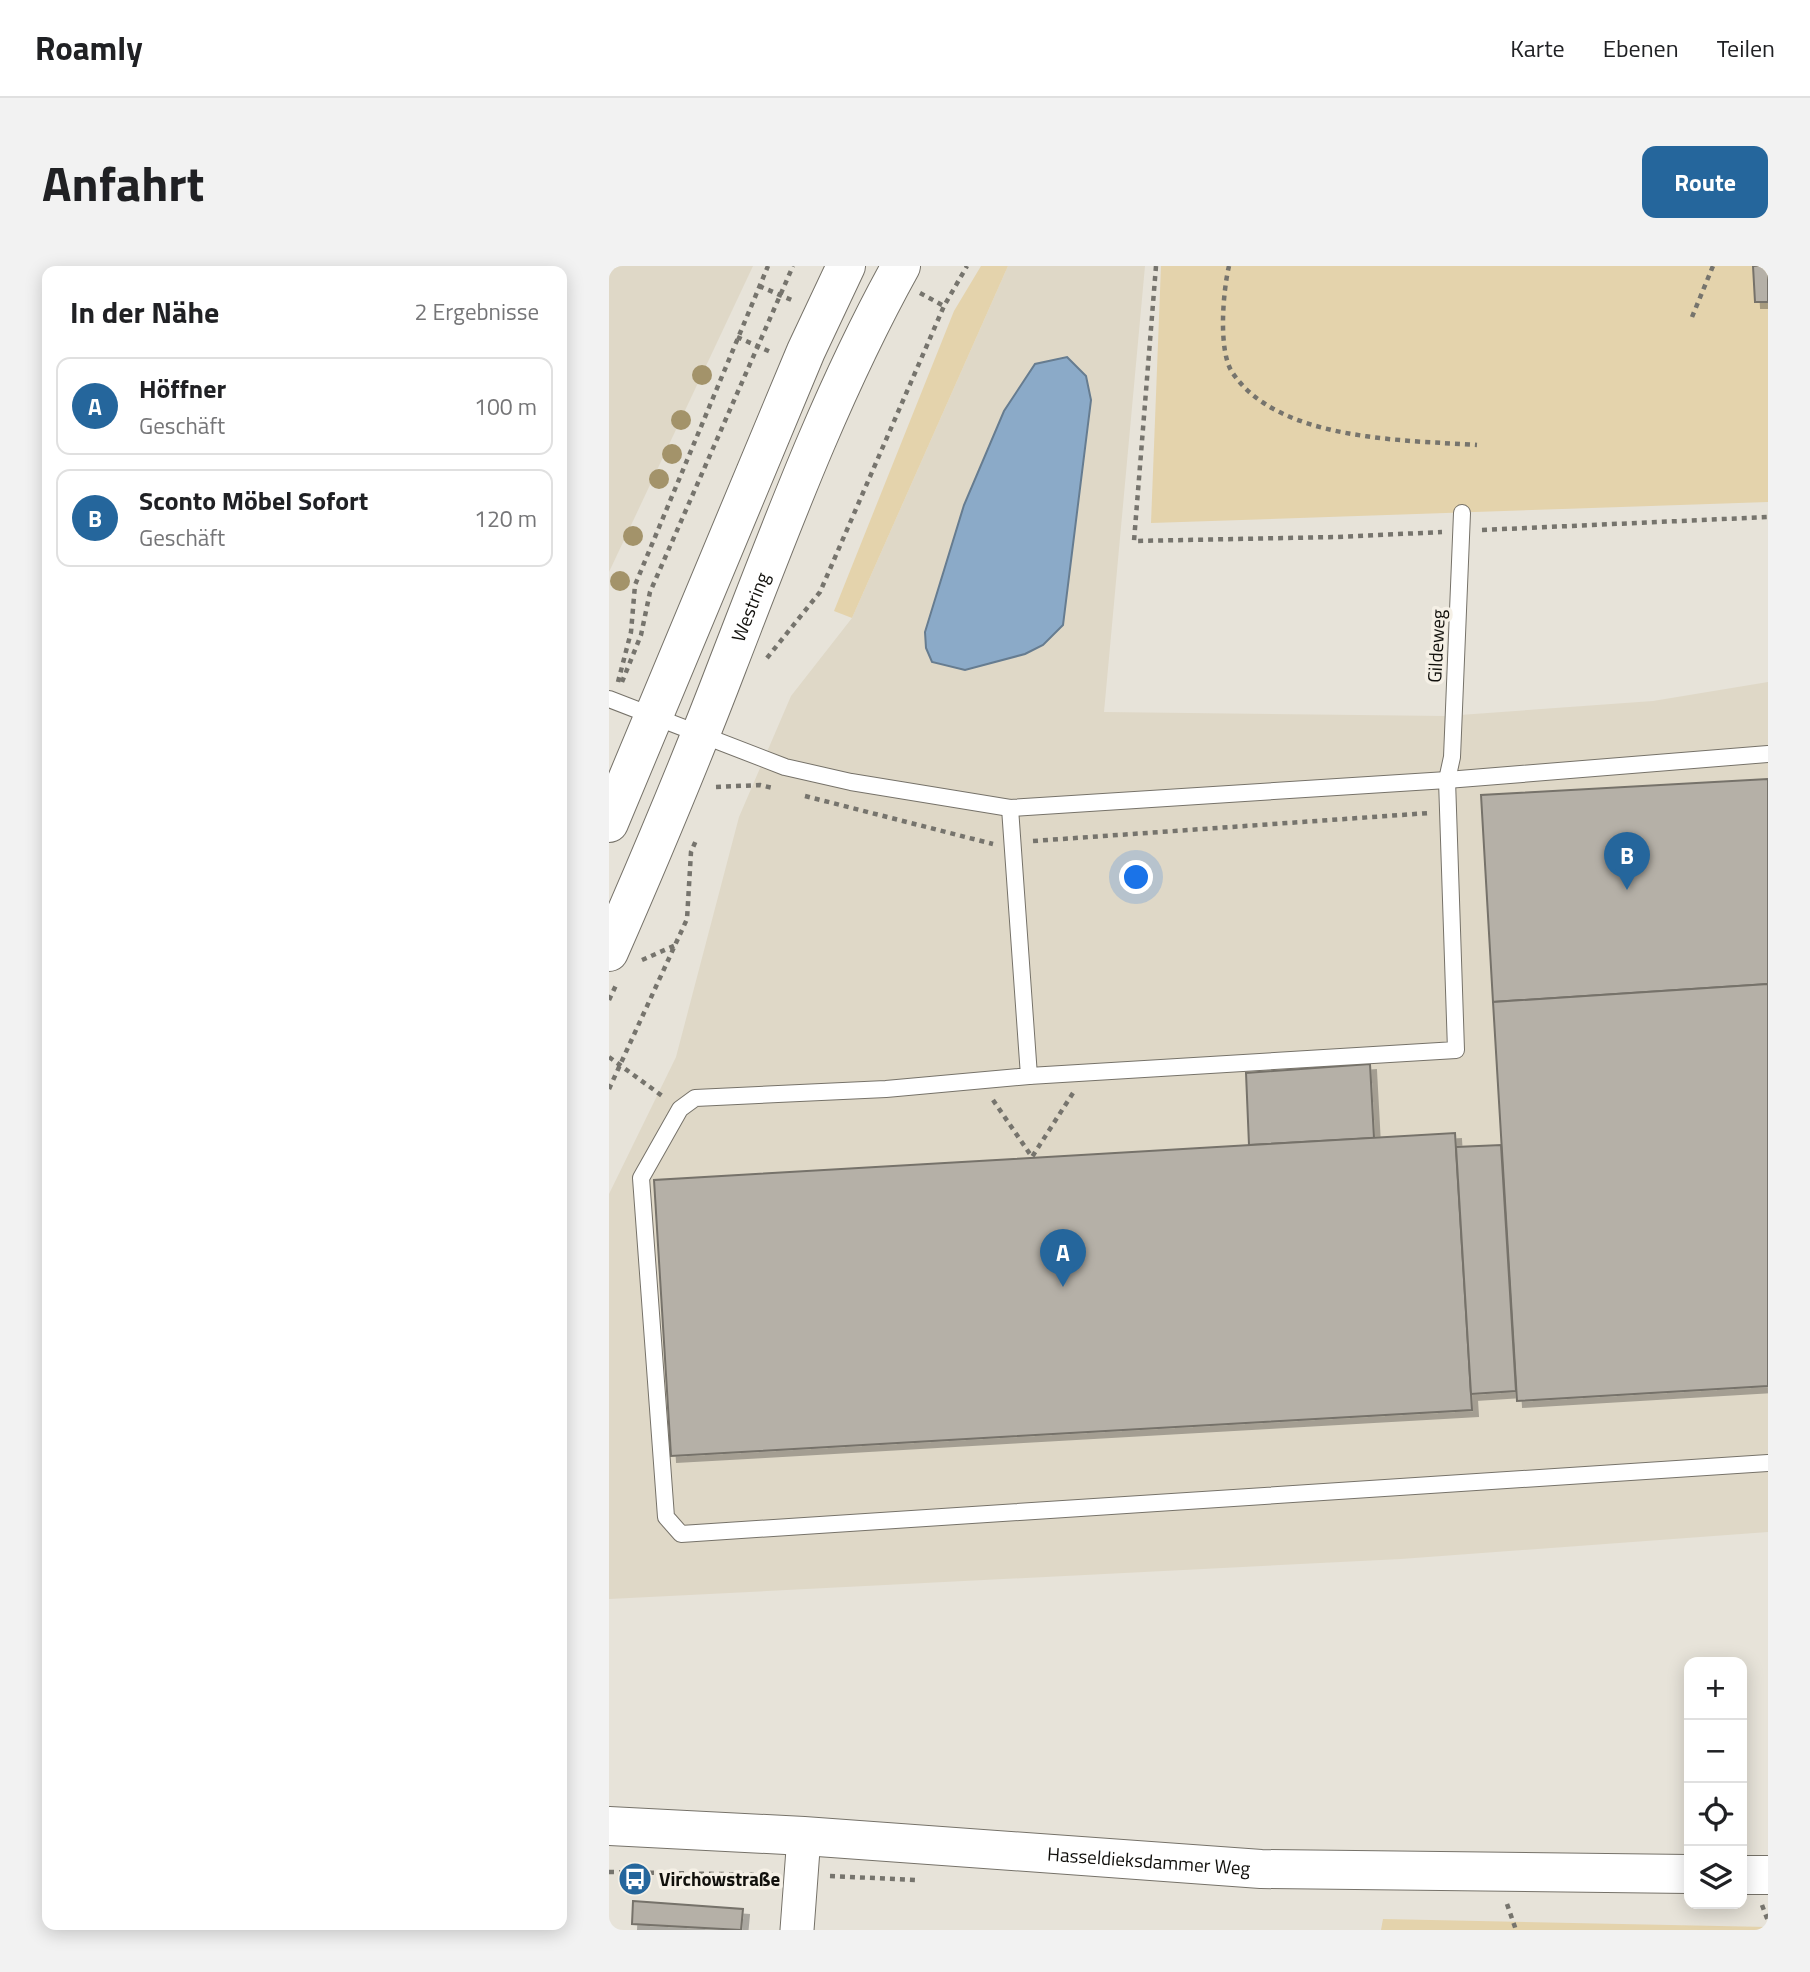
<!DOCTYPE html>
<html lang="de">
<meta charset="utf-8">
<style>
body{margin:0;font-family:"Titillium Web",sans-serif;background:#f2f2f2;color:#202124}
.controls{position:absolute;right:21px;bottom:21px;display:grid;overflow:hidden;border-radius:14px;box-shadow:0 4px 18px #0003}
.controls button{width:63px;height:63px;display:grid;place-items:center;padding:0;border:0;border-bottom:2px solid #e0e0e0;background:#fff;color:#202124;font:35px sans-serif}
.you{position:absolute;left:528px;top:612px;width:24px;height:24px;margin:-18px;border:5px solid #fff;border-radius:50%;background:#1a73e8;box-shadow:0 0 0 10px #1a73e833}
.badge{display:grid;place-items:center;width:46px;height:46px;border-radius:50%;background:#25669c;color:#fff;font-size:23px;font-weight:700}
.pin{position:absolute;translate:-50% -58px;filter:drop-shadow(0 2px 4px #0008)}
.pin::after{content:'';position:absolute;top:37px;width:24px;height:21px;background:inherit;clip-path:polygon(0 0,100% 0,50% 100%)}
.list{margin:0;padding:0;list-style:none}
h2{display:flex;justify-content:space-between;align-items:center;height:91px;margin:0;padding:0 28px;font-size:30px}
h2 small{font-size:23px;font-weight:400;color:#757577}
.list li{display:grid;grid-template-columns:46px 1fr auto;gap:21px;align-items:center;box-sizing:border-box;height:98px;margin:0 14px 14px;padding:0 14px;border:2px solid #e0e0e0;border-radius:14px}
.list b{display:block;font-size:26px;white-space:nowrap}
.list p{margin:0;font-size:23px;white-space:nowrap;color:#757577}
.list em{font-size:23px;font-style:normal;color:#757577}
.icon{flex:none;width:38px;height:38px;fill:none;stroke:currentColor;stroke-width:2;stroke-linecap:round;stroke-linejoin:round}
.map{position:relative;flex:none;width:1159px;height:1664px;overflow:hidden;border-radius:14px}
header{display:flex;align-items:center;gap:42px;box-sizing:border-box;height:98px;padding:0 35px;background:#fff;border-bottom:2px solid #e0e0e0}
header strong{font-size:33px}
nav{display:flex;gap:38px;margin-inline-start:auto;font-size:24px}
.intro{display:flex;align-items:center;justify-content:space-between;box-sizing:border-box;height:168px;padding:0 42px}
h1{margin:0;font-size:49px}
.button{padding:18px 32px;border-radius:14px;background:#25669c;color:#fff;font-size:24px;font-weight:700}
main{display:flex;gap:42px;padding:0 42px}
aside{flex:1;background:#fff;border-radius:14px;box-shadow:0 4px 18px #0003}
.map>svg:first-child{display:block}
</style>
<header>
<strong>Roamly</strong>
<nav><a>Karte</a><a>Ebenen</a><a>Teilen</a></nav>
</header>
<div class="intro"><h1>Anfahrt</h1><a class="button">Route</a></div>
<main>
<aside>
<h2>In der Nähe<small>2 Ergebnisse</small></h2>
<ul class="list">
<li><span class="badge">A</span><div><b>Höffner</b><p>Geschäft</p></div><em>100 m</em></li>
<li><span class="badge">B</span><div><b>Sconto Möbel Sofort</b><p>Geschäft</p></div><em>120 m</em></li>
</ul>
</aside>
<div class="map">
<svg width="1159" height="1664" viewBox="0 0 1159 1664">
<defs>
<filter id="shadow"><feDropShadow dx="6" dy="6" stdDeviation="0" flood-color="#0004"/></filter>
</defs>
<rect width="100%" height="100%" fill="#e7e3d9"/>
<g fill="#dfd8c7">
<polygon points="0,0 144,0 0,306"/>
<polygon points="399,0 536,0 495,446 837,450 1044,435 1159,416 1159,1266 792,1293 0,1333 0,928 67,791 130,551 182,430 243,352"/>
</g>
<g fill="#e4d3ac">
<polygon points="372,0 399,0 243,352 225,345 345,45"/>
<polygon points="552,0 1159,0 1159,236 542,257"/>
<polygon points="774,1653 1159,1661 1159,1664 772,1664"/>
</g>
<polygon fill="#8baac8" stroke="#667c90" stroke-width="2" points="458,91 477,110 482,134 454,359 434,379 416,388 356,404 323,396 317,382 316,366 355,239 395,145 426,98"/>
<g fill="#b5b0a7" stroke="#76726a" stroke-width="2" filter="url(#shadow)">
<polygon points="1144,0 1159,0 1159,36 1146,36"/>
<polygon points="1159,513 1159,718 884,736 872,529"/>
<polygon points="1159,718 1159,1120 908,1135 884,736"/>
<polygon points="761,798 765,872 640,879 637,807"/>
<polygon points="846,867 863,1144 62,1190 45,914"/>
<polygon points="892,879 907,1125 862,1128 847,881"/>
<polygon points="24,1635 134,1643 132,1664 23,1658"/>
</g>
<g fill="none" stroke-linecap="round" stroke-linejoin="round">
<defs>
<g id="lane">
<polyline points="0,433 176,501 242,516 401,542 838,514 1159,488"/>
<polyline points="401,542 420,810 277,823 86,832 71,843 32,912 57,1251 72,1268 1159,1197"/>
<polyline points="420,810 847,784 838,514 843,491 853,247"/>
</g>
<polyline id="street" points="188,1664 195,1570"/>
<g id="secondary">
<polyline points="0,557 197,85 237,0"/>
<path id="s1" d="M0,686C42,590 82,495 119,398C171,264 222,126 292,0"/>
<path id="s2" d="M0,1560L195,1570L652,1603L1080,1608"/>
<polyline points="1133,1609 1159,1609"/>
</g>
</defs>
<use href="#lane" stroke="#767269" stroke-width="18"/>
<use href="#street" stroke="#767269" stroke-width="35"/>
<use href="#secondary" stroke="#767269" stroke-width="40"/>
<g stroke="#76746d" stroke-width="4.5" stroke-dasharray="5 5" stroke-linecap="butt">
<polyline points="547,0 525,275 728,271 833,266"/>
<path d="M620,0C614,25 609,84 623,106C668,175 794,174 868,179"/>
<polyline points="150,20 185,35"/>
<polyline points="311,27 335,40"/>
<polyline points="1083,51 1104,0"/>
<polyline points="128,71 164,87"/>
<polyline points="873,264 1159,251"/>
<polyline points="158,392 211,326 335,40 358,0"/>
<polyline points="9,416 22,366 26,319 159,0"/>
<polyline points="13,416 32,369 41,326 184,0"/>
<polyline points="107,521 151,519 164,522"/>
<polyline points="196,530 384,578"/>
<polyline points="424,575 820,547"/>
<polyline points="33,694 67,679"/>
<polyline points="0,734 8,717"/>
<polyline points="0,791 56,832"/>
<polyline points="0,823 78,653 82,586 88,572"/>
<polyline points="384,834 423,891 464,827"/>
<polyline points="0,1606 164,1609"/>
<polyline points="221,1610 307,1614"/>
<polyline points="898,1638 907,1664"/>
<polyline points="1092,1639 1118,1639"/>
<polyline points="1153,1639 1159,1655"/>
</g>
<use href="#lane" stroke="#fff" stroke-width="16"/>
<use href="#street" stroke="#fff" stroke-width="33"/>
<use href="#secondary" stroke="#fff" stroke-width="38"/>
</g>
<g fill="#a3936a">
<circle cx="93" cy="109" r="10"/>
<circle cx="72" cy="154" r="10"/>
<circle cx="63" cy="188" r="10"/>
<circle cx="50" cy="213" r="10"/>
<circle cx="24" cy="270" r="10"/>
<circle cx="11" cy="315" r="10"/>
</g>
<defs>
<symbol id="bus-disc" viewBox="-11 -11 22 22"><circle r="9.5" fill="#25669c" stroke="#f5f0e6"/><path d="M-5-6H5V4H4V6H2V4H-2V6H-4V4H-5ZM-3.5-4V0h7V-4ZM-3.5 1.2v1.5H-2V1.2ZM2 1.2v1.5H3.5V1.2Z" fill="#fff"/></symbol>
</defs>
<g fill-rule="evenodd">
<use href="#bus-disc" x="7" y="1594" width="38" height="38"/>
</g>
<g text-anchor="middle" stroke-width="7" stroke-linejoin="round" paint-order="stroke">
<g font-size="19" fill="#11100c" stroke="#f5f0e6">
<text dy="7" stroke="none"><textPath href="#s1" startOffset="373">Westring</textPath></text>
<text transform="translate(827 380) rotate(-87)" y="7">Gildeweg</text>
<text dy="7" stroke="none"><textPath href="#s2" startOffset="541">Hasseldieksdammer Weg</textPath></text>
</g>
<g font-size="19" font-weight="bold" fill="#11100c" stroke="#f5f0e6" text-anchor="start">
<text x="50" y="1620">Virchowstraße</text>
</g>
</g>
</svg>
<div class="controls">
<button>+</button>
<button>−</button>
<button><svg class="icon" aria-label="locate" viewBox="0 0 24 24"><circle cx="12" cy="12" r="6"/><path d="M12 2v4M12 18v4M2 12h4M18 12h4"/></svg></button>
<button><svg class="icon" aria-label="layers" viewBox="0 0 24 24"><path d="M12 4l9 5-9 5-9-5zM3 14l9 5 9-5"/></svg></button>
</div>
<div class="you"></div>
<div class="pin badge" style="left:454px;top:1021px">A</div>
<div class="pin badge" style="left:1018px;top:624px">B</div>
</div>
</main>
